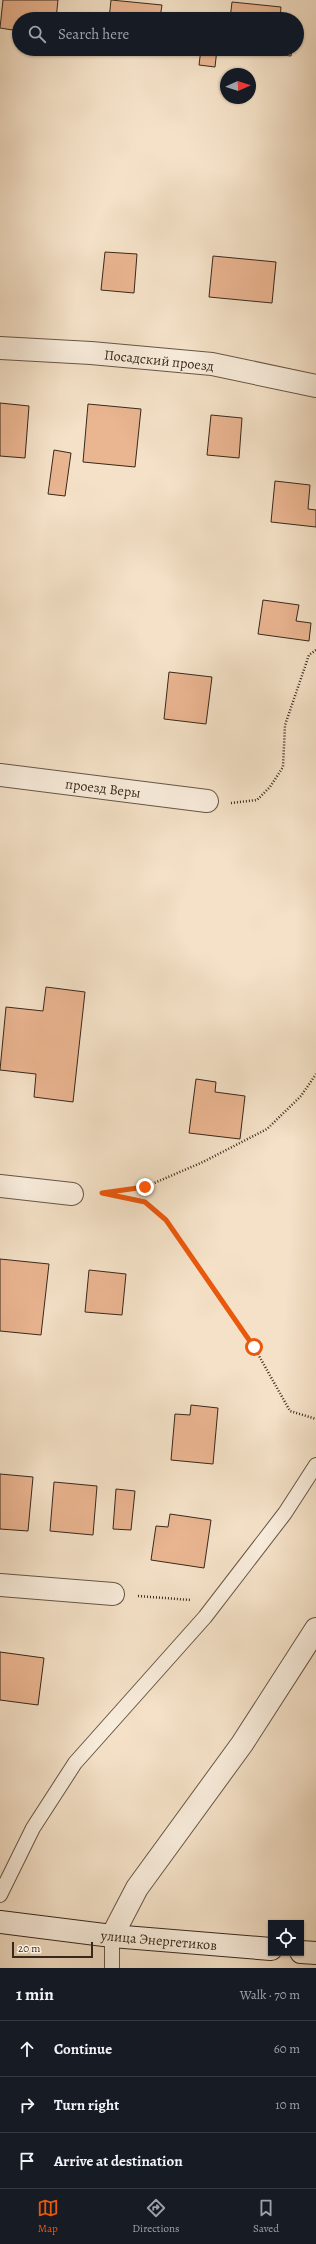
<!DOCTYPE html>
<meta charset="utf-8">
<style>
body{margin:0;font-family:Alegreya,serif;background:#20242c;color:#f1f3f6}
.controls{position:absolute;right:12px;bottom:12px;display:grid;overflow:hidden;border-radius:0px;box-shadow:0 1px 3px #0004}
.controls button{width:36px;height:36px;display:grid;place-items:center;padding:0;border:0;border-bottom:1px solid #363941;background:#171b24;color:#f1f3f6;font:20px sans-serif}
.compass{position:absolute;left:220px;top:68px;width:36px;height:36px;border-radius:50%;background:#171b24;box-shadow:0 1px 3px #0004;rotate:87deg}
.scale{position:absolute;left:12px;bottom:10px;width:81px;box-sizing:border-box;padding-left:4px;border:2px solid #38281b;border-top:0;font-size:11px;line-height:14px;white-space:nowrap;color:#38281b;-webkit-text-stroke:3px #f8ecdb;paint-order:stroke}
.stop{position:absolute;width:12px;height:12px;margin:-9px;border:3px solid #ea580c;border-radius:50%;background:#fff}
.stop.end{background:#ea580c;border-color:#fff;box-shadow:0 1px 4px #0008}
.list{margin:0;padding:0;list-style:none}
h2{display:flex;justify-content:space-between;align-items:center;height:52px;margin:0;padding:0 16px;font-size:17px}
h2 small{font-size:13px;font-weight:400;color:#9ea1a6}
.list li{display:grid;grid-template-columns:26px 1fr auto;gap:12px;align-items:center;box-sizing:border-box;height:56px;padding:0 16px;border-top:1px solid #363941}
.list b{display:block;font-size:15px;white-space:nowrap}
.list em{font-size:13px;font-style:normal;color:#9ea1a6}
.icon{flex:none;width:22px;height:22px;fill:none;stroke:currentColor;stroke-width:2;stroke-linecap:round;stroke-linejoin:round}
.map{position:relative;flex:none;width:316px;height:1968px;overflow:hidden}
.search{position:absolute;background:#171b24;box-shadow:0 1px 3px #0004;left:12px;right:12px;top:12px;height:44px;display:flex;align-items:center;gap:10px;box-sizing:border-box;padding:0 14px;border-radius:22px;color:#9ea1a6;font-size:15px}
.sheet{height:220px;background:#171b24}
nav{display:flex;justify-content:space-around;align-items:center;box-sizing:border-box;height:56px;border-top:1px solid #363941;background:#171b24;font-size:11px;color:#9ea1a6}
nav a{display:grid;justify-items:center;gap:2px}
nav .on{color:#ea580c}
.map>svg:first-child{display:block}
</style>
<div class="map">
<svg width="316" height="1968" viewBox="0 0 316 1968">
<rect width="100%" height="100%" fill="#f4e1c7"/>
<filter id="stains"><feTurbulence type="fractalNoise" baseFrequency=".005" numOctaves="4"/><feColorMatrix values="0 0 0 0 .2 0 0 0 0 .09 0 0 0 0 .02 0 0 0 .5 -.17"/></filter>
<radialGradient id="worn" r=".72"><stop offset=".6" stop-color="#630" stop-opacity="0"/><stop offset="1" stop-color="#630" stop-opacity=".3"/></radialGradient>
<g fill="#eab591" stroke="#38281b">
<polygon points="3,0 58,0 56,19 19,19 19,31 0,28"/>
<polygon points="111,0 162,5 160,18 172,19 109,19"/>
<polygon points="232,2 281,7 280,19 230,19"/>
<polygon points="201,49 217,49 215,67 199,65"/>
<polygon points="227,49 292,49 291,56"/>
<polygon points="105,252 137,254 134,293 101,290"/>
<polygon points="213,256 276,262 272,303 209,297"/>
<polygon points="0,403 29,406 25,458 0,456"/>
<polygon points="88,404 141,409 135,467 83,462"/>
<polygon points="211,415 242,418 239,458 207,455"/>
<polygon points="54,450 71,453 65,496 48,494"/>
<polygon points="275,481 310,485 308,509 316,510 316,527 271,522"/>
<polygon points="263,600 299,605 296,621 311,623 309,641 258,634"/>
<polygon points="169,672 212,677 206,724 164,719"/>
<polygon points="46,987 85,992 73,1102 34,1097 36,1074 0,1070 6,1007 43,1011"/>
<polygon points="196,1079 216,1082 215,1092 245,1096 240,1139 189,1133"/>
<polygon points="0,1259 49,1264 41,1335 0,1331"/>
<polygon points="89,1270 126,1274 122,1315 85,1312"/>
<polygon points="191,1405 218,1408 213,1464 171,1460 175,1414 190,1415"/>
<polygon points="0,1474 33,1477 28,1531 0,1529"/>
<polygon points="54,1482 97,1486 93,1535 50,1531"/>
<polygon points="116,1489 135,1491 131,1530 113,1529"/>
<polygon points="170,1514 211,1520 204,1568 151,1560 156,1526 168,1527"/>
<polygon points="0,1652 44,1658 38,1705 0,1700"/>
</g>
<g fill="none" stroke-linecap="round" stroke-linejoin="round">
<defs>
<g id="lane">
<polyline points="0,1895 33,1828 75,1763 205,1617 285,1513 316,1465"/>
<polyline points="112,1968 112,1936"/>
</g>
<g id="street">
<polyline points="0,348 91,353 212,364 316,386"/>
<polyline points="0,775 207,801"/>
<polyline points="0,1186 72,1194"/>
<polyline points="0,1585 113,1594"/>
<polyline points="112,1936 137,1888 242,1744 316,1629"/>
</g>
<g id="secondary">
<polyline points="0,1922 112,1936 271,1949"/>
<polyline points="301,1952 316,1953"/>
</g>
</defs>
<use href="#lane" stroke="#675646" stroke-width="16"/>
<use href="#street" stroke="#675646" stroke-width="24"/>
<use href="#secondary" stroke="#38281b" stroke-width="24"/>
<g stroke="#38281b" stroke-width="2.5" stroke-dasharray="1 2" stroke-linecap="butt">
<polyline points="231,803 257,800 270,787 283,767 285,725 309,655 316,650"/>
<polyline points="102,1193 145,1202 166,1220 254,1347 290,1411 316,1419"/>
<polyline points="108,1193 145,1187 203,1162 267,1129 301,1096 316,1074"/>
<polyline points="138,1596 191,1600"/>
</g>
<use href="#lane" stroke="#f8ecdb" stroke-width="14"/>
<use href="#street" stroke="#f8ecdb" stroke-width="22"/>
<use href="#secondary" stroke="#f8ecdb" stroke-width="22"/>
</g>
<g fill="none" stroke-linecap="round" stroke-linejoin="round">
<polyline stroke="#ea580c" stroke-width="5" points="145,1187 102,1193 145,1202 166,1220 254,1347"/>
</g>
<g text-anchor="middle" stroke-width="3" stroke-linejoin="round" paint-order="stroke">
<g font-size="14" fill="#38281b" stroke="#f8ecdb">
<text transform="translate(159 360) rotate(6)" y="5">Посадский проезд</text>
<text transform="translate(103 788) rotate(7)" y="5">проезд Веры</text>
<text transform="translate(159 1940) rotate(5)" y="5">улица Энергетиков</text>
</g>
</g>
<rect width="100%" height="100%" filter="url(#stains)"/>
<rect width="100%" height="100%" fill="url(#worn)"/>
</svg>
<div class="controls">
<button><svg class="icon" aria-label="locate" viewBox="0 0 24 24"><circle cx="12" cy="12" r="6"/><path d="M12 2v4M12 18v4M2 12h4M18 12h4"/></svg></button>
</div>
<svg class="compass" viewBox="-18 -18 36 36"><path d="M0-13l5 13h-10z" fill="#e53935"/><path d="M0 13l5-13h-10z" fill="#9ea1a6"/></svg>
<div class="scale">20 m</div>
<div class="stop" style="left:254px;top:1347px"></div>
<div class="stop end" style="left:145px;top:1187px"></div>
<div class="search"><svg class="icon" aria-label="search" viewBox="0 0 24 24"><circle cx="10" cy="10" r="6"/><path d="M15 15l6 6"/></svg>Search here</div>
</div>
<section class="sheet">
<h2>1 min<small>Walk · 70 m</small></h2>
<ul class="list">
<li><svg class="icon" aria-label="ahead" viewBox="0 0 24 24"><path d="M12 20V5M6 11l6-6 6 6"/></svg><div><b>Continue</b></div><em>60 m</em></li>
<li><svg class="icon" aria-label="right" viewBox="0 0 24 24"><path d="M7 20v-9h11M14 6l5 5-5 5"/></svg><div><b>Turn right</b></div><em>10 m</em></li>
<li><svg class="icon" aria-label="arrive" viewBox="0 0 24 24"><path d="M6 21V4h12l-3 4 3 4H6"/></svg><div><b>Arrive at destination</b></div></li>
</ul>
</section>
<nav>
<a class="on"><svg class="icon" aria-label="map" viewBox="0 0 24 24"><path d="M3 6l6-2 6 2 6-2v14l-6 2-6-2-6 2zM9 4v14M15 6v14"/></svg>Map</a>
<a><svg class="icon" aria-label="directions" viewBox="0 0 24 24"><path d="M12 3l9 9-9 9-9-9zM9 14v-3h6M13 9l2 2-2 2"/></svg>Directions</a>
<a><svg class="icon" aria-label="saved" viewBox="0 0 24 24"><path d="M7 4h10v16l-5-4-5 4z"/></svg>Saved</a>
</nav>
